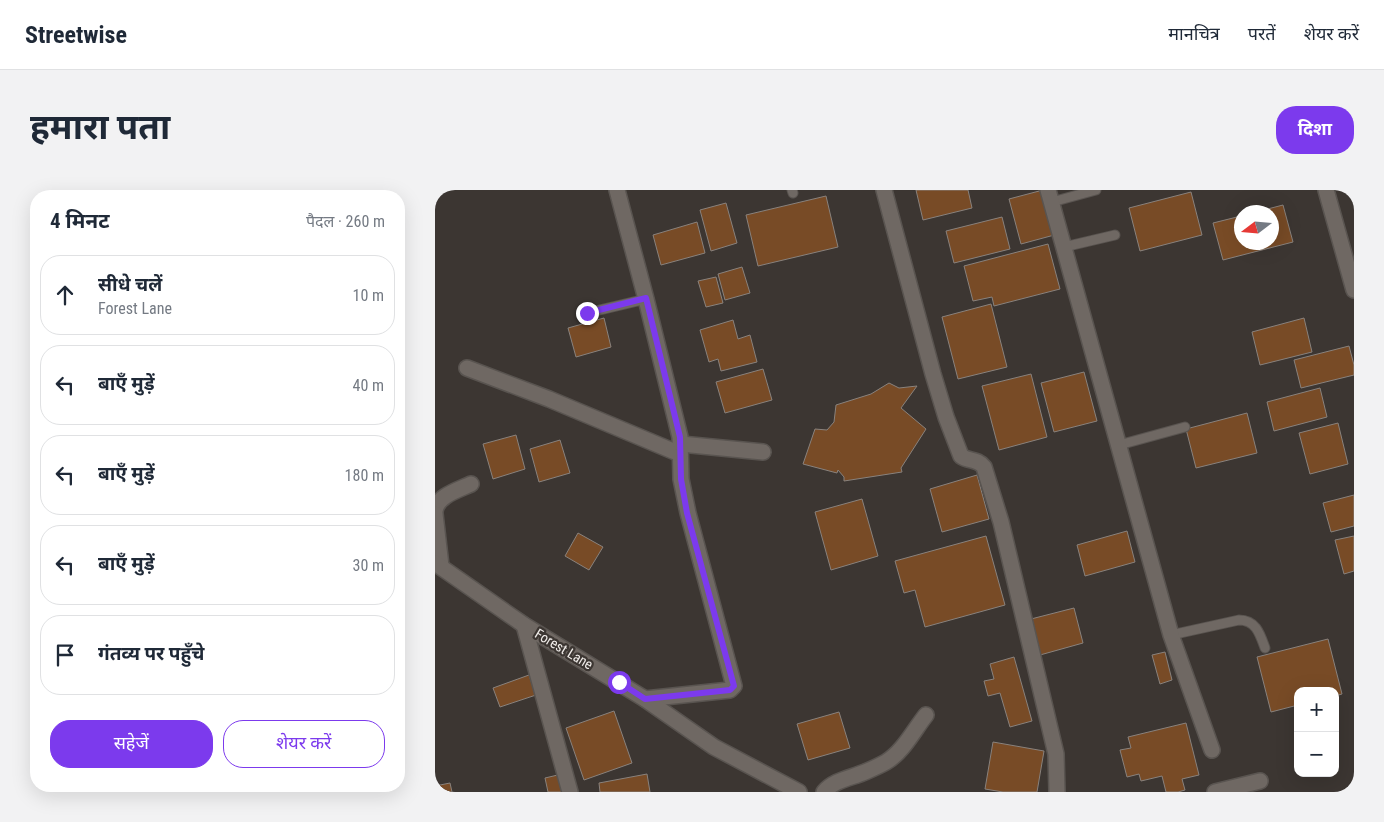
<!DOCTYPE html>
<html lang="hi">
<meta charset="utf-8">
<style>
body{margin:0;font-family:"Roboto Condensed","Noto Sans Devanagari",sans-serif;background:#f2f2f3;color:#1f2937}
.controls{position:absolute;right:15px;bottom:15px;display:grid;overflow:hidden;border-radius:10px;box-shadow:0 5px 20px #0002}
.controls button{width:45px;height:45px;display:grid;place-items:center;padding:0;border:0;border-bottom:1px solid #e0e1e3;background:#fff;color:#1f2937;font:25px sans-serif}
.compass{position:absolute;left:799px;top:15px;width:45px;height:45px;border-radius:50%;background:#fff;box-shadow:0 5px 20px #0002;rotate:254deg}
.stop{position:absolute;width:15px;height:15px;margin:-11px;border:4px solid #7c3aed;border-radius:50%;background:#fff}
.stop.end{background:#7c3aed;border-color:#fff;box-shadow:0 1px 5px #0008}
.list{margin:0;padding:0;list-style:none}
h2{display:flex;justify-content:space-between;align-items:center;height:65px;margin:0;padding:0 20px;font-size:21px}
h2 small{font-size:16px;font-weight:400;color:#747a83}
.list li{display:grid;grid-template-columns:32px 1fr auto;gap:15px;align-items:center;box-sizing:border-box;height:80px;margin:0 10px 10px;padding:0 10px;border:1px solid #e0e1e3;border-radius:20px}
.list b{display:block;font-size:19px;white-space:nowrap}
.list p{margin:0;font-size:16px;white-space:nowrap;color:#747a83}
.list em{font-size:16px;font-style:normal;color:#747a83}
.actions{display:flex;gap:10px;padding:15px 20px}
.actions a{flex:1;padding:11px 0;border:1px solid #7c3aed;border-radius:20px;text-align:center;font-size:18px;color:#7c3aed}
.actions .main{background:#7c3aed;color:#fff}
.icon{flex:none;width:28px;height:28px;fill:none;stroke:currentColor;stroke-width:2;stroke-linecap:round;stroke-linejoin:round}
.map{position:relative;flex:none;width:919px;height:602px;overflow:hidden;border-radius:20px}
header{display:flex;align-items:center;gap:30px;box-sizing:border-box;height:70px;padding:0 25px;background:#fff;border-bottom:1px solid #e0e1e3}
header strong{font-size:24px}
nav{display:flex;gap:28px;margin-inline-start:auto;font-size:18px}
.intro{display:flex;align-items:center;justify-content:space-between;box-sizing:border-box;height:120px;padding:0 30px}
h1{margin:0;font-size:35px}
.button{padding:12px 22px;border-radius:20px;background:#7c3aed;color:#fff;font-size:18px;font-weight:700}
main{display:flex;gap:30px;padding:0 30px}
aside{flex:1;background:#fff;border-radius:20px;box-shadow:0 5px 20px #0002}
.map>svg:first-child{display:block}
</style>
<header>
<strong>Streetwise</strong>
<nav><a>मानचित्र</a><a>परतें</a><a>शेयर करें</a></nav>
</header>
<div class="intro"><h1>हमारा पता</h1><a class="button">दिशा</a></div>
<main>
<aside>
<h2>4 मिनट<small>पैदल · 260 m</small></h2>
<ul class="list">
<li><svg class="icon" aria-label="ahead" viewBox="0 0 24 24"><path d="M12 20V5M6 11l6-6 6 6"/></svg><div><b>सीधे चलें</b><p>Forest Lane</p></div><em>10 m</em></li>
<li><svg class="icon" aria-label="left" viewBox="0 0 24 24"><path d="M17 20v-9H6M10 6l-5 5 5 5"/></svg><div><b>बाएँ मुड़ें</b></div><em>40 m</em></li>
<li><svg class="icon" aria-label="left" viewBox="0 0 24 24"><path d="M17 20v-9H6M10 6l-5 5 5 5"/></svg><div><b>बाएँ मुड़ें</b></div><em>180 m</em></li>
<li><svg class="icon" aria-label="left" viewBox="0 0 24 24"><path d="M17 20v-9H6M10 6l-5 5 5 5"/></svg><div><b>बाएँ मुड़ें</b></div><em>30 m</em></li>
<li><svg class="icon" aria-label="arrive" viewBox="0 0 24 24"><path d="M6 21V4h12l-3 4 3 4H6"/></svg><div><b>गंतव्य पर पहुँचे</b></div></li>
</ul>
<div class="actions"><a class="main">सहेजें</a><a>शेयर करें</a></div>
</aside>
<div class="map">
<svg width="919" height="602" viewBox="0 0 919 602">
<rect width="100%" height="100%" fill="#3c3632"/>
<g fill="#784b26" stroke="#89827d">
<polygon points="481,0 533,0 537,18 488,30"/>
<polygon points="608,0 623,44 586,54 574,9"/>
<polygon points="756,2 767,45 705,61 694,18"/>
<polygon points="391,6 403,57 323,76 311,25"/>
<polygon points="291,13 302,53 276,61 265,20"/>
<polygon points="848,15 858,52 788,70 778,33 806,26 806,52 836,52 836,22 821,22"/>
<polygon points="567,27 575,59 519,73 511,41"/>
<polygon points="262,32 270,63 226,75 218,45"/>
<polygon points="613,54 625,99 559,116 557,107 538,111 529,76"/>
<polygon points="307,77 315,103 290,110 283,84"/>
<polygon points="281,87 288,113 271,117 263,91"/>
<polygon points="556,114 572,177 523,189 507,127"/>
<polygon points="169,128 176,157 141,167 133,138"/>
<polygon points="869,128 877,162 825,175 817,142"/>
<polygon points="298,130 303,149 315,145 322,172 286,181 283,169 274,172 265,140"/>
<polygon points="914,156 919,175 919,185 866,198 859,170"/>
<polygon points="328,179 337,210 290,223 281,192"/>
<polygon points="649,182 662,231 619,242 606,193"/>
<polygon points="596,184 612,247 564,260 547,196"/>
<polygon points="454,193 464,198 482,196 466,218 491,239 466,278 467,282 409,291 409,287 403,280 402,283 368,274 380,239 392,240 399,232 401,215 436,204"/>
<polygon points="885,198 892,227 839,241 832,212"/>
<polygon points="812,223 822,263 761,278 751,239"/>
<polygon points="903,233 913,274 875,284 864,243"/>
<polygon points="81,245 90,279 58,289 48,254"/>
<polygon points="125,250 135,283 104,292 95,259"/>
<polygon points="542,285 554,329 507,342 495,299"/>
<polygon points="919,305 919,336 896,342 888,313"/>
<polygon points="427,309 443,366 396,380 380,322"/>
<polygon points="692,341 700,372 650,386 642,355"/>
<polygon points="143,343 168,357 154,380 130,366"/>
<polygon points="551,346 570,415 490,437 480,400 469,403 460,371"/>
<polygon points="919,346 919,381 909,384 900,350"/>
<polygon points="639,418 648,453 605,465 596,429"/>
<polygon points="893,449 907,504 900,506 900,501 863,501 863,515 836,522 822,467"/>
<polygon points="730,462 737,490 725,494 717,465"/>
<polygon points="579,467 597,531 575,537 565,503 553,506 549,491 559,489 555,474"/>
<polygon points="94,485 101,505 65,517 58,498"/>
<polygon points="179,521 197,573 149,590 131,538"/>
<polygon points="404,522 415,558 373,570 362,534"/>
<polygon points="751,533 764,585 747,589 750,600 743,602 731,602 727,586 706,591 704,584 692,587 685,560 696,558 693,547"/>
<polygon points="558,552 609,561 602,602 568,602 550,599"/>
<polygon points="127,584 131,602 113,602 110,588"/>
<polygon points="212,584 215,602 165,602 164,593"/>
<polygon points="15,593 17,602 0,602 0,596"/>
</g>
<g fill="none" stroke-linecap="round" stroke-linejoin="round">
<defs>
<g id="service">
<polyline points="357,0 358,3"/>
<polyline points="617,12 661,0"/>
<polyline points="629,57 680,45"/>
<polyline points="152,123 211,109"/>
<polyline points="684,255 750,237"/>
<path d="M736,445L804,430C821,430 825,444 830,458"/>
</g>
<g id="minor">
<polyline points="182,0 211,109 245,247 246,289 253,323 299,496 295,500 210,509"/>
<path d="M449,0L498,184L511,227L526,266C534,272 542,268 549,277L566,332L621,564L622,602"/>
<polyline points="613,0 736,445 777,560"/>
<polyline points="891,0 919,100"/>
<polyline points="32,178 114,209 245,264"/>
<polyline points="246,254 328,262"/>
<path d="M0,321C2,306 23,300 36,294"/>
<polyline points="0,324 6,376"/>
<polyline points="0,373 89,435 210,509 279,557 364,602"/>
<polyline points="89,435 135,602"/>
<path d="M389,602C399,590 416,588 430,582C437,579 444,576 451,572C468,562 479,540 491,525"/>
<polyline points="780,602 825,591"/>
</g>
</defs>
<use href="#service" stroke="#595450" stroke-width="11"/>
<use href="#minor" stroke="#595450" stroke-width="18"/>
<use href="#service" stroke="#6f6863" stroke-width="9"/>
<use href="#minor" stroke="#6f6863" stroke-width="15"/>
</g>
<g fill="none" stroke-linecap="round" stroke-linejoin="round">
<polyline stroke="#7c3aed" stroke-width="6" points="152,123 211,108 245,247 246,289 252,323 299,496 295,500 210,509 184,492"/>
</g>
<g text-anchor="middle" stroke-width="4.5" stroke-linejoin="round" paint-order="stroke">
<g font-size="14" fill="#f1edea" stroke="#3c3632">
<text transform="translate(129 459) rotate(31)" y="5">Forest Lane</text>
</g>
</g>
</svg>
<div class="controls">
<button>+</button>
<button>−</button>
</div>
<svg class="compass" viewBox="-18 -18 36 36"><path d="M0-13l5 13h-10z" fill="#e53935"/><path d="M0 13l5-13h-10z" fill="#747a83"/></svg>
<div class="stop" style="left:184px;top:492px"></div>
<div class="stop end" style="left:152px;top:123px"></div>
</div>
</main>
